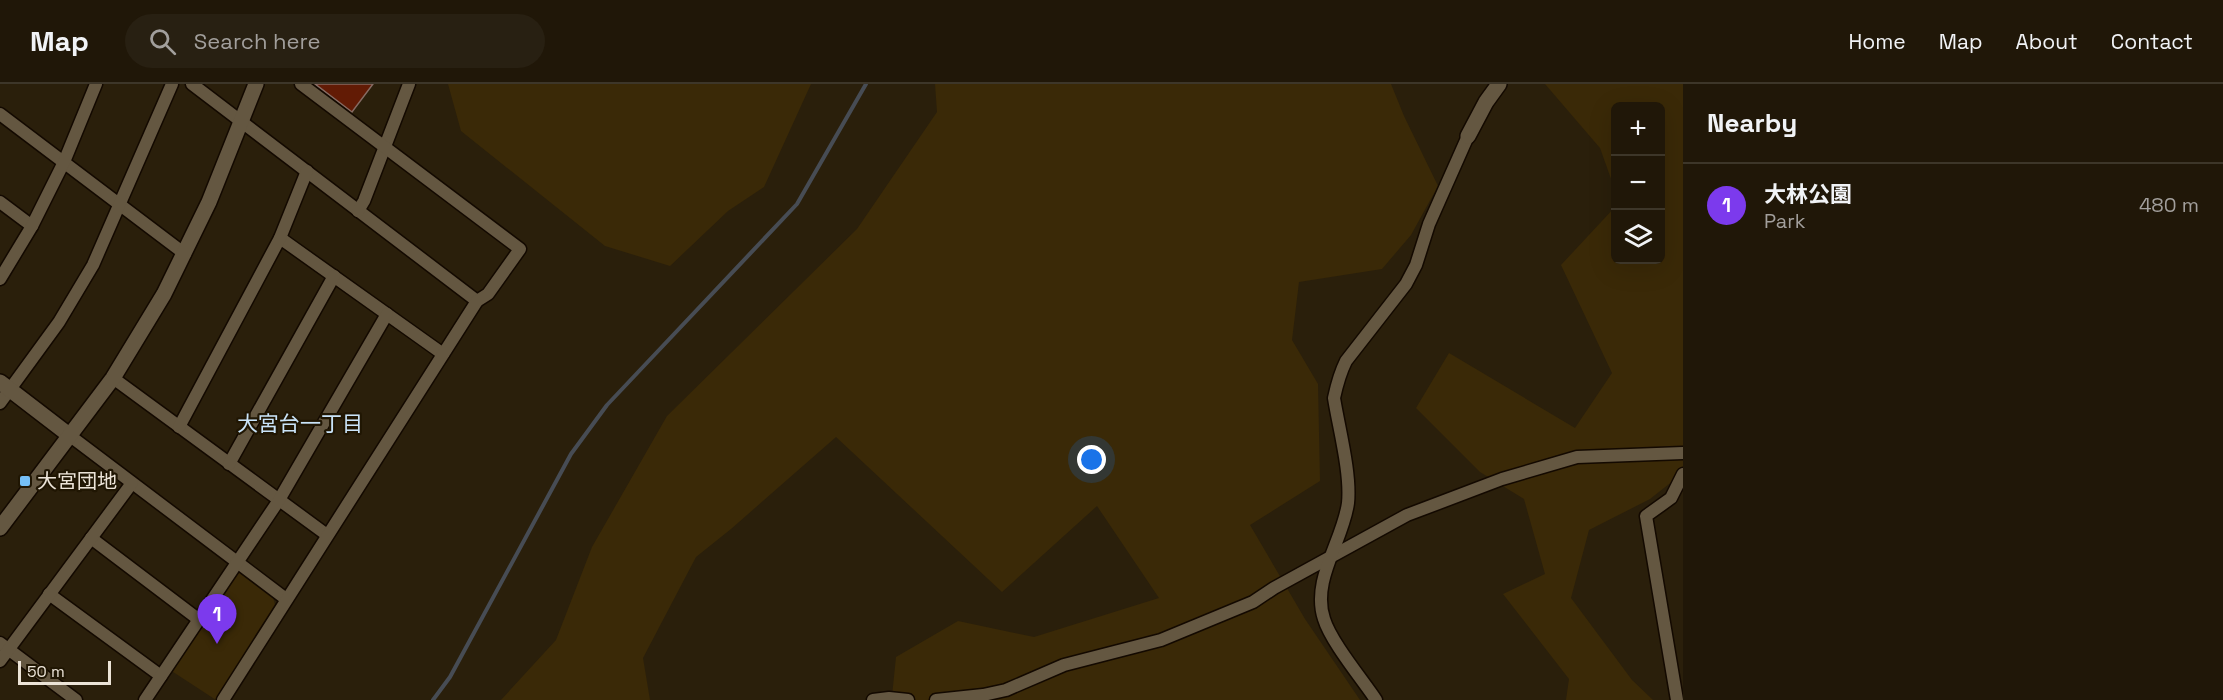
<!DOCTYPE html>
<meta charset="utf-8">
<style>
body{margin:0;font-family:"Space Grotesk","Noto Sans JP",sans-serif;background:#282012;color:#f1f3f6}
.controls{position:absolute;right:18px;top:18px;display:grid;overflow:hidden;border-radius:9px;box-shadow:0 6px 24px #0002}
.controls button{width:54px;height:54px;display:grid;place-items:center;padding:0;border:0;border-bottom:2px solid #3d3629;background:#201708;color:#f1f3f6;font:30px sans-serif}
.scale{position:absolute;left:18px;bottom:15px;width:93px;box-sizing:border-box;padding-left:6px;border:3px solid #ece4d8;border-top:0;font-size:16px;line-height:21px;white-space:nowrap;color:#ece4d8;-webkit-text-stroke:4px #201603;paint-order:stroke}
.you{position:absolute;left:1092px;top:376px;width:21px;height:21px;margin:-15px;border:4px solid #fff;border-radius:50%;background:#1a73e8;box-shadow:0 0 0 9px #1a73e833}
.badge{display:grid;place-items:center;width:39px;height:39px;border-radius:50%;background:#7c3aed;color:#fff;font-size:20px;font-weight:700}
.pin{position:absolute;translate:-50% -50px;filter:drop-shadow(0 2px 3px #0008)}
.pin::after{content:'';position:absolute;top:32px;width:21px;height:18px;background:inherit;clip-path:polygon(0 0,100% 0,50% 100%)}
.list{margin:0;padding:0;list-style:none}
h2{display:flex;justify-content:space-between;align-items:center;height:78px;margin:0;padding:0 24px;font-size:26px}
h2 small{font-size:20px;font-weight:400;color:#a29f9c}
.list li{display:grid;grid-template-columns:39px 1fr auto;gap:18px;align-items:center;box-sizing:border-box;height:84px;padding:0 24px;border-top:2px solid #3d3629}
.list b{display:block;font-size:22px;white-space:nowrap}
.list p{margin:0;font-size:20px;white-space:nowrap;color:#a29f9c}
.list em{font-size:20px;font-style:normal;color:#a29f9c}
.icon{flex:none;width:33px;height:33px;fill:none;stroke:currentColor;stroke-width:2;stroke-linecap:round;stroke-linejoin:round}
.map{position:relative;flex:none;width:1683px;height:616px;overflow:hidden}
header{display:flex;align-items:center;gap:36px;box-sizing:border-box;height:84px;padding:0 30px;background:#201708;border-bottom:2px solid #3d3629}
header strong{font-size:28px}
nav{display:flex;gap:33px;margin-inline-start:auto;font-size:21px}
.search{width:420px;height:54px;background:#282012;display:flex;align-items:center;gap:15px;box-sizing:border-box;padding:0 21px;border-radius:33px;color:#a29f9c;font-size:22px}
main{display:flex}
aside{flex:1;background:#201708}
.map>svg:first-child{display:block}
</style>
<header>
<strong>Map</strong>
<div class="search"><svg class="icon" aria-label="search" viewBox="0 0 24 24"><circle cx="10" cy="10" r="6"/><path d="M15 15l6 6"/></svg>Search here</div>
<nav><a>Home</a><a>Map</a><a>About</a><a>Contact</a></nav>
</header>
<main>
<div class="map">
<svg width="1683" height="616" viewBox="0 0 1683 616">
<rect width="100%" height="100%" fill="#2a1f0b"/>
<g fill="#3a2907">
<polygon points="448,0 811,0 764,103 728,127 670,182 605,162 461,47"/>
<polygon points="935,0 1391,0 1404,32 1438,102 1411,151 1382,185 1299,198 1292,256 1318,300 1320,397 1250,441 1305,535 1360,616 888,616 892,612 896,573 958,537 1034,553 1159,514 1097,422 1002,508 836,353 731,445 696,473 643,574 650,616 501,616 556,556 592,463 667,332 857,145 937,28"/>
<polygon points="1545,0 1683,0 1683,389 1650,415 1589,446 1571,514 1632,596 1653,616 1566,616 1569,595 1503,510 1545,490 1524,415 1480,388 1416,324 1449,269 1575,344 1612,289 1561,181 1615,123 1616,176 1660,176 1660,22 1616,22 1615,106 1600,64"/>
<polygon points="237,487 273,513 276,525 216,616 167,584"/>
</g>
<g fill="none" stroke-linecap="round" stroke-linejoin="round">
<polyline stroke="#474c54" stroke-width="4" points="433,616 450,593 571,370 607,321 797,120 866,0"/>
</g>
<polygon fill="#621b05" stroke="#866b63" stroke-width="1.5" points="315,0 373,0 352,28"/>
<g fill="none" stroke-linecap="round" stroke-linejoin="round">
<defs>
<g id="minor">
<polyline points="192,0 477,217"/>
<polyline points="0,30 185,170"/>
<polyline points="0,118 32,142"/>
<polyline points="358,127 364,117 409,0"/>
<polyline points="280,154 443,270"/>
<polyline points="0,195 32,142 64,78 96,0"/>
<polyline points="113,294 327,451"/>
<polyline points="0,319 59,238 93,181 172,0"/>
<polyline points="179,343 280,154 307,87"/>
<polyline points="69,351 286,515"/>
<polyline points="229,380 334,192"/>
<polyline points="91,454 198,535"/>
<polyline points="49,510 161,592"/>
<polyline points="0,559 76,616"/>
<polyline points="0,577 132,399"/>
<polyline points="145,616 279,416 387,230"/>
<polyline points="223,616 477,217 488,210 520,165 301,0"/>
<polyline points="873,616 889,614 908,616"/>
<polyline points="936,616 983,611 1006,606 1064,581 1161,556 1253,518 1274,504 1407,431 1502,395 1577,373 1683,369"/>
<path d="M1376,616C1362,595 1331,558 1324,535C1311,496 1343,457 1348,419C1351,389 1339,345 1334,314C1337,300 1340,289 1346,277L1406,200L1416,181L1429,140L1468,52"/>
<polyline points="1677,616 1646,432 1671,414 1683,390"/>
</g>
<g id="tertiary">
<polyline points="1468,52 1486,18 1499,0"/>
<polyline points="0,298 69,351"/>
<polyline points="0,444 113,294 164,210 209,118 256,0"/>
</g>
</defs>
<use href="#minor" stroke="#130900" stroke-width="15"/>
<use href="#tertiary" stroke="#130900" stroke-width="18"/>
<use href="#minor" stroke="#645741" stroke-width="12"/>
<use href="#tertiary" stroke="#645741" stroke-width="15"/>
</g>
<rect fill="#76c0f7" stroke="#201603" stroke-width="2" x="19" y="391" width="12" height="12" rx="3"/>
<g text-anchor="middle" stroke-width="4.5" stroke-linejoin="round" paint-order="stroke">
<g font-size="20" fill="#ece4d8" stroke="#201603" text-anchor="start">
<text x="37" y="404">大宮団地</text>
</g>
<g font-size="21" fill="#cae4f9" stroke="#201603">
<text x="300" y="347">大宮台一丁目</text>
</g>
</g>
</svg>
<div class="controls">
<button>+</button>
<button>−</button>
<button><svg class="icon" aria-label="layers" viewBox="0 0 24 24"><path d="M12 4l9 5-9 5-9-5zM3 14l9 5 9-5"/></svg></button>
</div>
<div class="scale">50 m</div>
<div class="you"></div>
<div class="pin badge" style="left:217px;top:560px">1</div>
</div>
<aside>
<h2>Nearby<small></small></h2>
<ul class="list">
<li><span class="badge">1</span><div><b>大林公園</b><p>Park</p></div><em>480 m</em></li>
</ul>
</aside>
</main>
